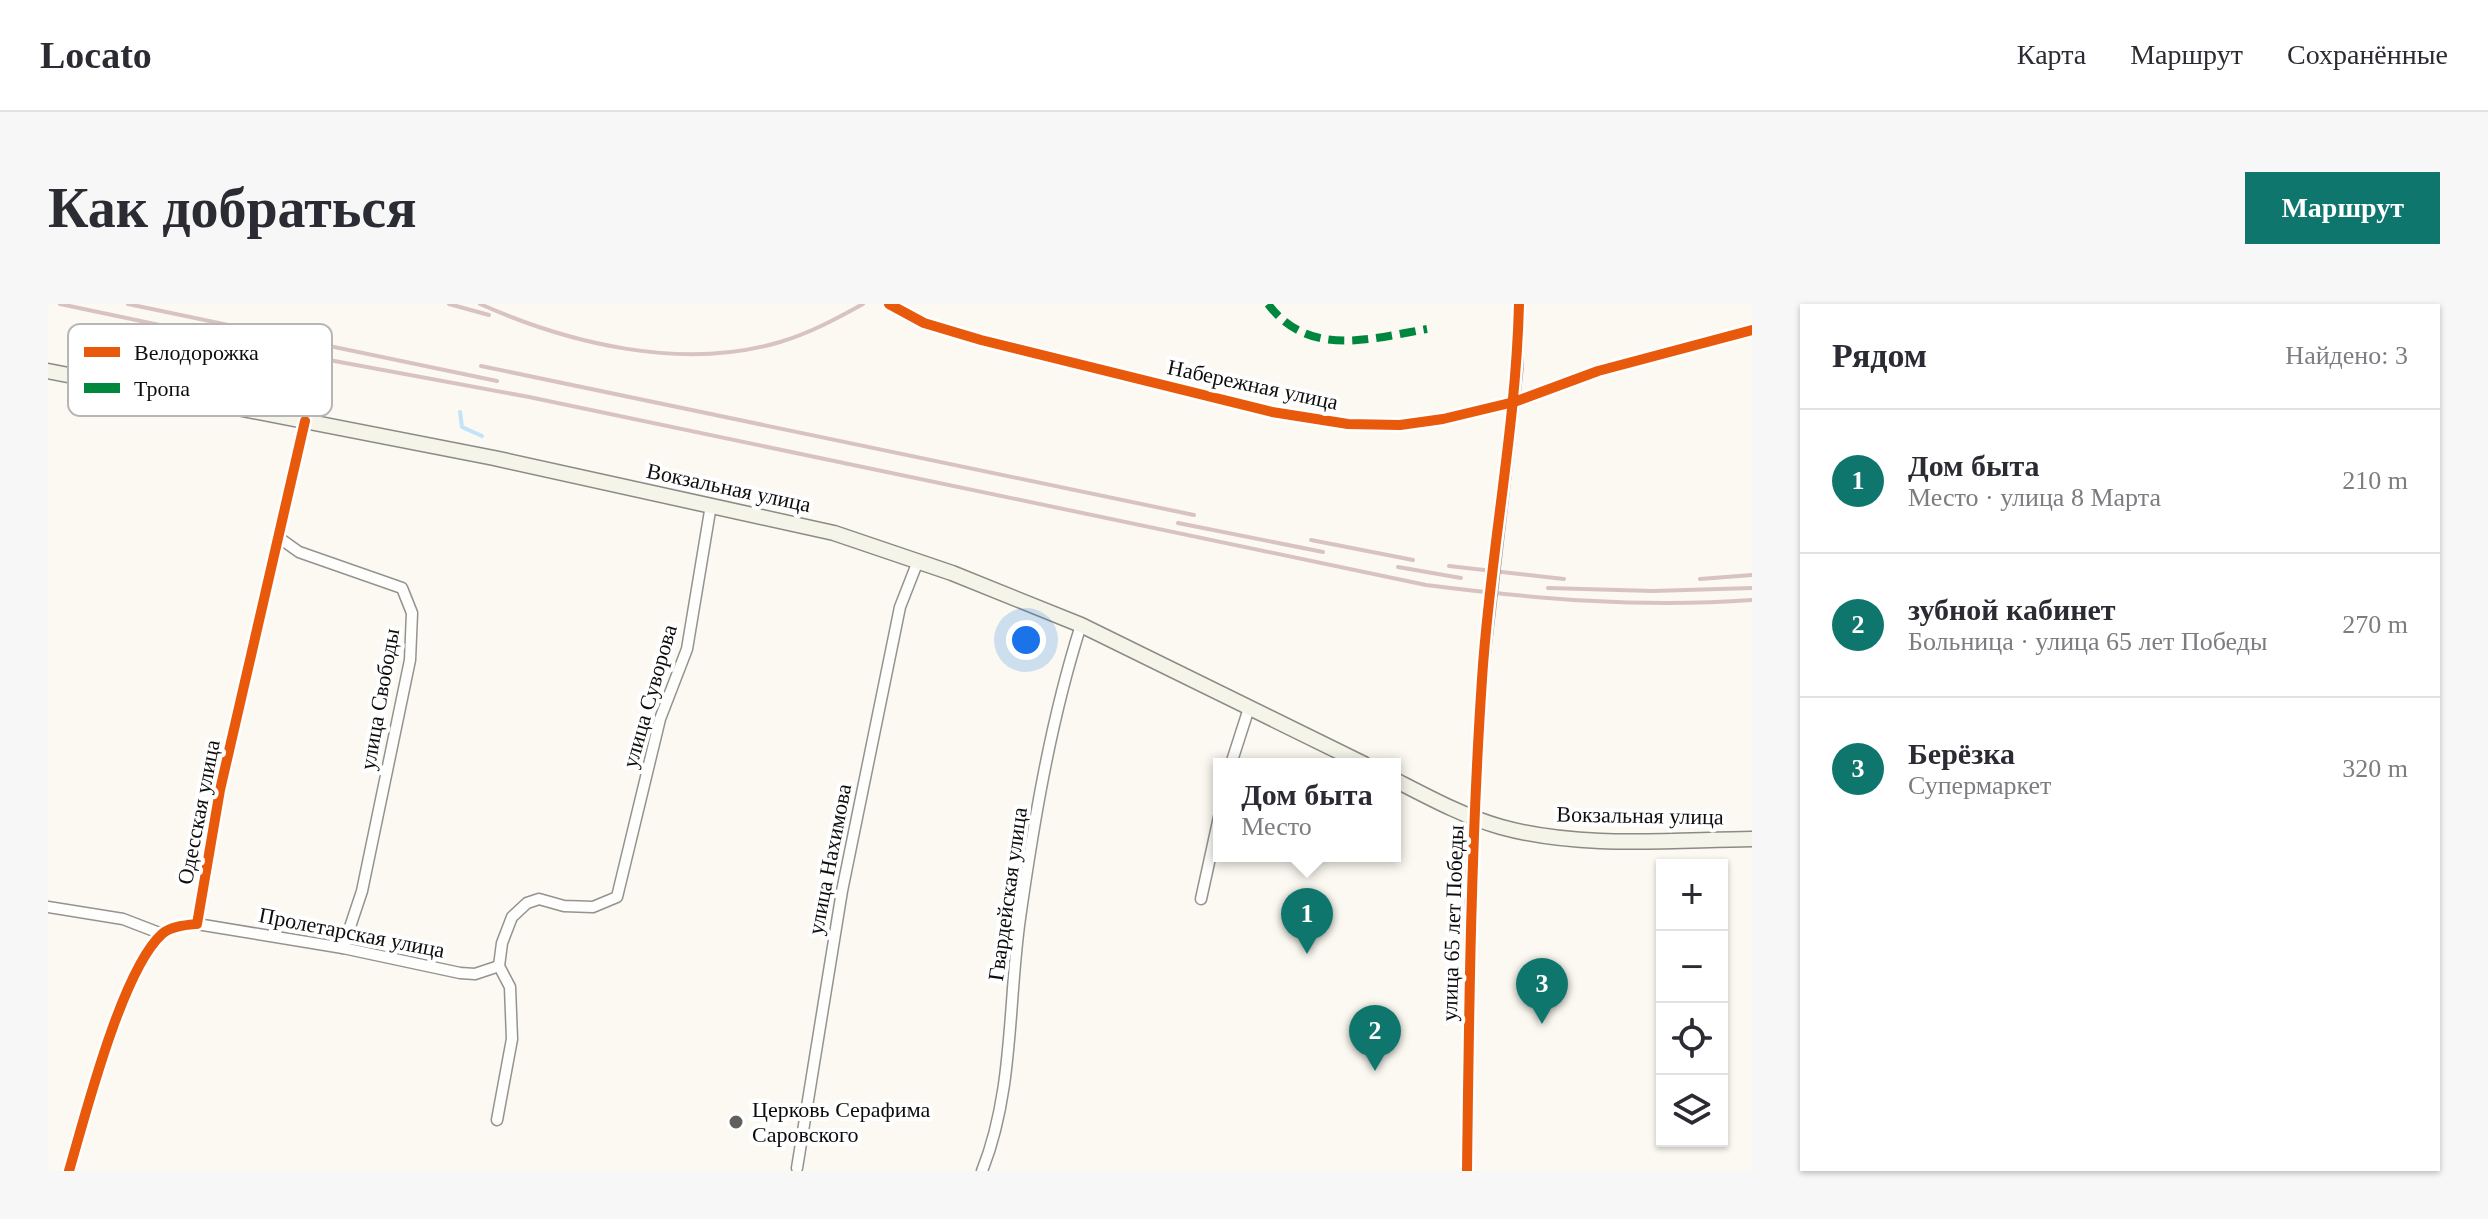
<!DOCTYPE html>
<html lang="ru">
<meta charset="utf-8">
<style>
body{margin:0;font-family:Georgia,serif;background:#f7f7f7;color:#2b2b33}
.controls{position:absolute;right:24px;bottom:24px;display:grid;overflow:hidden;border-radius:0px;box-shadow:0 2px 6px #0004}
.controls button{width:72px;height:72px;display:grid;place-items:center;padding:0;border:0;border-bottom:2px solid #e1e1e2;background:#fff;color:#2b2b33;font:40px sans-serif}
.you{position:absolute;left:978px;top:336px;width:28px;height:28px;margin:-20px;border:6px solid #fff;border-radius:50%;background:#1a73e8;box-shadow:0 0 0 12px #1a73e833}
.badge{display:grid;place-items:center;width:52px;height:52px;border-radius:50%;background:#0f766e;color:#fff;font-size:26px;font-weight:700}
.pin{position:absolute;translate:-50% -66px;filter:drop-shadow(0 2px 4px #0008)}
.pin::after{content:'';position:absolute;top:42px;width:28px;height:24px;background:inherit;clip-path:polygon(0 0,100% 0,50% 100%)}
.popup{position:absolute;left:1165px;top:454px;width:188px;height:104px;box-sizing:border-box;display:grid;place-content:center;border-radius:0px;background:#fff;filter:drop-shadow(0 2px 6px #0005);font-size:26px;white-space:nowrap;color:#7c7c81}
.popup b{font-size:30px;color:#2b2b33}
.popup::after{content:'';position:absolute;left:50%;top:100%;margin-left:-16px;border:16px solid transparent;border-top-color:#fff}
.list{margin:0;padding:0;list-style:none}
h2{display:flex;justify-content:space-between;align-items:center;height:104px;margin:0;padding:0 32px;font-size:34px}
h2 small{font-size:26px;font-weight:400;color:#7c7c81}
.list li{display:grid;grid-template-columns:52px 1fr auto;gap:24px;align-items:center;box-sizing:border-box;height:144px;padding:0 32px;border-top:2px solid #e1e1e2}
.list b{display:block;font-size:30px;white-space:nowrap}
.list p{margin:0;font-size:26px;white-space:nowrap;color:#7c7c81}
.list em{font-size:26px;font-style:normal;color:#7c7c81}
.icon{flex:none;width:44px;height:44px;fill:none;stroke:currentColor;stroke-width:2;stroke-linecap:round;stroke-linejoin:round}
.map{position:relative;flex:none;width:1704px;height:867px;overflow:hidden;border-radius:0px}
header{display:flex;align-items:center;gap:48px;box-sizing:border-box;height:112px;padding:0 40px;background:#fff;border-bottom:2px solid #e1e1e2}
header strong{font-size:38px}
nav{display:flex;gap:44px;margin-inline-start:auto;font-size:28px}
.intro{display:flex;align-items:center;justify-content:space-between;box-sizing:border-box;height:192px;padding:0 48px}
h1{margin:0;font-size:56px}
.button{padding:20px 36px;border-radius:0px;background:#0f766e;color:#fff;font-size:28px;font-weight:700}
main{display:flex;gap:48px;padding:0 48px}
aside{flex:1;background:#fff;border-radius:0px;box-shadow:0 2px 6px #0004}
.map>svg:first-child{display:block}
</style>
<header>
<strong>Locato</strong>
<nav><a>Карта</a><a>Маршрут</a><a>Сохранённые</a></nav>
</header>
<div class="intro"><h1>Как добраться</h1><a class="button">Маршрут</a></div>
<main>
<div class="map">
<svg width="1704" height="867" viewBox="0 0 1704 867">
<rect width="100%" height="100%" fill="#fbf9f1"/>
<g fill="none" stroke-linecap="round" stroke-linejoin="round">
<polyline stroke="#c3e3f9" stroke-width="4" points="412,108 414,123 434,132"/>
<defs>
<g id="street">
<polyline points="841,0 876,19 933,36 1224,108 1300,120 1352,121 1395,115 1466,98 1550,67 1704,26"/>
<polyline points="1457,173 1469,66 1471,0"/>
<polyline points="230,233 251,248 354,284 364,309 362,356 314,587 295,644"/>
<polyline points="1183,460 1201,404"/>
<polyline points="1153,595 1171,513"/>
<polyline points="0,603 75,615 114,630"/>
<polyline points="149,620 295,644 412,669 427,670 451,662"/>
<polyline points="449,816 464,735 462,683 451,662 454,639 464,613 479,599 491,595 516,602 545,603 569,593 612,415 639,345 663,201"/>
<polyline points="749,864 794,587 852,303 870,257"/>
<path d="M21,867C37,812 74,666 114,630C123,622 138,621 149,620L172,486L257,117"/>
<path d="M934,867C966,787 960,698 972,614C986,516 1003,415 1033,321"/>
<polyline points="1419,867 1423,579 1434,372"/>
</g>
<g id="secondary">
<polyline points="0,67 446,154 786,229 904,269 1033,321 1316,460"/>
<path d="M1347,476C1380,493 1417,513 1453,523C1533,545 1622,536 1704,535"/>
</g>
</defs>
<use href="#street" stroke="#949390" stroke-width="13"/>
<use href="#secondary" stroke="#8b8a86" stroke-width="17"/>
<use href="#street" stroke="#fefefd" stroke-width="10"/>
<use href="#secondary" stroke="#f5f4e8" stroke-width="14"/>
<g stroke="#d9c3c2" stroke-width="4">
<path d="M12,0L254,51L481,93L1378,281C1488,295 1593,304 1704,296"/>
<polyline points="80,0 449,77"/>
<polyline points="401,0 441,11"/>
<path d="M432,0C522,40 634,67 732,38C762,29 788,15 815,0"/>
<polyline points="433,62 1146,211"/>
<polyline points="1130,219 1275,248"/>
<polyline points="1263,236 1365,256"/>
<polyline points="1401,262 1516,275"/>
<polyline points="1350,263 1413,274"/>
<polyline points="1652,275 1704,271"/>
<polyline points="1500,284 1605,287 1704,284"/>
</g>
<defs>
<polyline id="street-bridge" points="1434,372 1457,173"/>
</defs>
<use href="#street-bridge" stroke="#949390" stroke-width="13" stroke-linecap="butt"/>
<use href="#street-bridge" stroke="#fefefd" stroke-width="10"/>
<path stroke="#00873e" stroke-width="8" stroke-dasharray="16 8" stroke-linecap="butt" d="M1220,0C1261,54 1321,35 1379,25"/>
<defs>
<g id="cycleway">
<polyline points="841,0 876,19 933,36 1224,108 1300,120 1352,121 1395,115 1466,98 1550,67 1704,26"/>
<path d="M21,867C37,812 74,666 114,630C123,622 138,621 149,620L172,486L257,117"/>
<path d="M1419,867C1421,703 1423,539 1434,375C1442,249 1468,126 1471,0"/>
</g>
</defs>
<use href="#cycleway" stroke="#fff" stroke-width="15"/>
<use href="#cycleway" stroke="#e8590c" stroke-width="10"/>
</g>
<circle fill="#60605d" stroke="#fff" stroke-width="3" cx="688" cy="818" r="8"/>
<g text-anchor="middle" stroke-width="8" stroke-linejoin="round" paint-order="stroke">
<g font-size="22" fill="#0d0d0d" stroke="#fff">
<text transform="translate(1205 80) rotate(12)" y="8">Набережная улица</text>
<text transform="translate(681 183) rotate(12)" y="8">Вокзальная улица</text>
<text transform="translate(601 392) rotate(-74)" y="8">улица Суворова</text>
<text transform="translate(331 395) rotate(-80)" y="8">улица Свободы</text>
<text transform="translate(150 508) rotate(-79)" y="8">Одесская улица</text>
<text transform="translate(1592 511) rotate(1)" y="8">Вокзальная улица</text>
<text transform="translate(781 555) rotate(-79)" y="8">улица Нахимова</text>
<text transform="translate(959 590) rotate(-82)" y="8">Гвардейская улица</text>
<text transform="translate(1404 619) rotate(-88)" y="8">улица 65 лет Победы</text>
<text transform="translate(304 628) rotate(11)" y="8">Пролетарская улица</text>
</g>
<g font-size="22" fill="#0d0d0d" stroke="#fff" text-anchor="start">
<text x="704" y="813">Церковь Серафима<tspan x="704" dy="25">Саровского</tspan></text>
</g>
</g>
<rect x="20" y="20" width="264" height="92" rx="12" fill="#fff" stroke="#b6b6b6" stroke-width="2"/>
<rect x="36" y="43" width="36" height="10" fill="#e8590c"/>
<rect x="36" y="79" width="36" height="10" fill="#00873e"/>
<g font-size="22" fill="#0d0d0d">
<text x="86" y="56">Велодорожка</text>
<text x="86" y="92">Тропа</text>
</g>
</svg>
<div class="controls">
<button>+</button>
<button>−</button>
<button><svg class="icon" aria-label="locate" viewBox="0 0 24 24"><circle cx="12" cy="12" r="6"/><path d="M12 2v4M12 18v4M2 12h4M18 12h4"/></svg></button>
<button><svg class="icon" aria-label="layers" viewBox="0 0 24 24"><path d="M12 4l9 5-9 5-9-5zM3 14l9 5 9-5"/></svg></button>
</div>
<div class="you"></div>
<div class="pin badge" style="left:1259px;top:650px">1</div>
<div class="popup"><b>Дом быта</b>Место</div>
<div class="pin badge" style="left:1327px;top:767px">2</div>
<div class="pin badge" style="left:1494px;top:720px">3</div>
</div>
<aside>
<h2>Рядом<small>Найдено: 3</small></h2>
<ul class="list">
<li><span class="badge">1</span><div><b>Дом быта</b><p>Место · улица 8 Марта</p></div><em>210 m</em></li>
<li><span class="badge">2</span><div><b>зубной кабинет</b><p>Больница · улица 65 лет Победы</p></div><em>270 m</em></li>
<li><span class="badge">3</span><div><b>Берёзка</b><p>Супермаркет</p></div><em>320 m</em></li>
</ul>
</aside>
</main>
